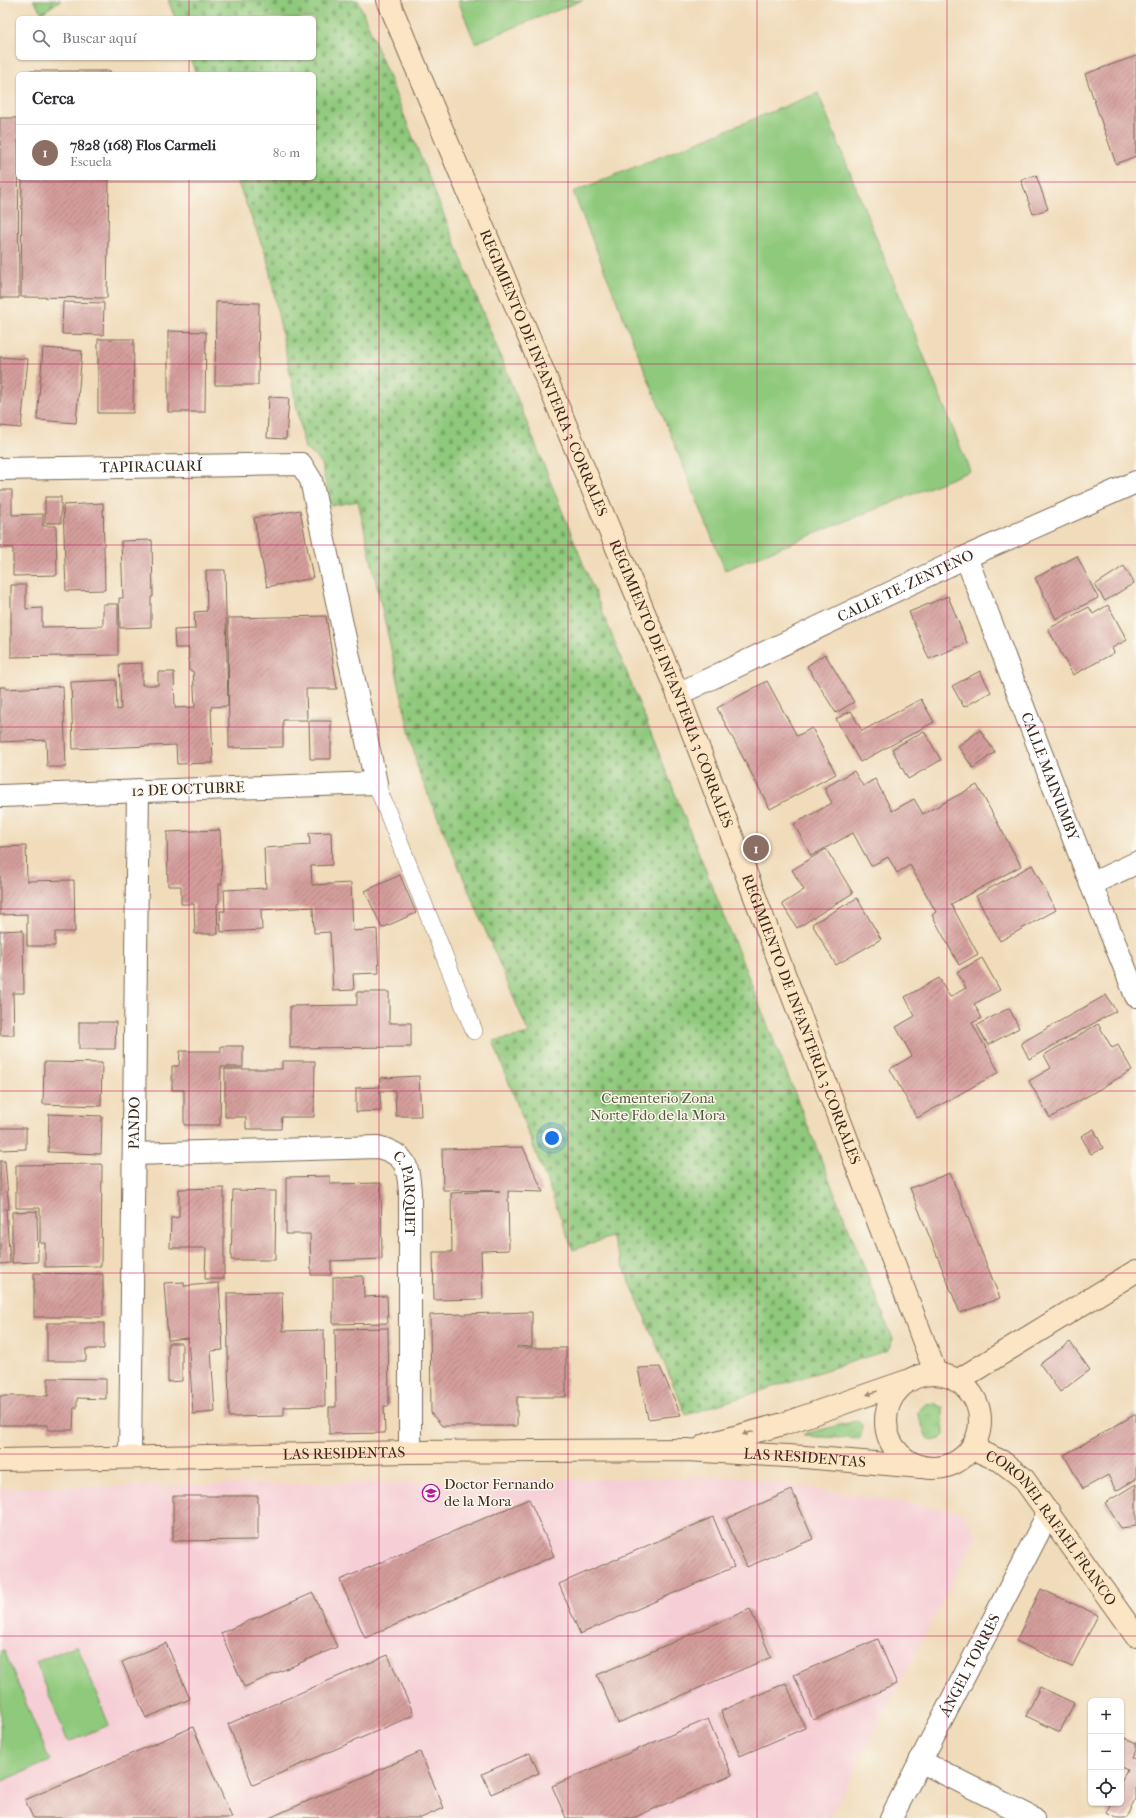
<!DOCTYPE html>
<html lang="es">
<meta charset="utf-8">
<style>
body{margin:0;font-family:"IM FELL French Canon",serif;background:#f7f7f7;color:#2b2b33}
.controls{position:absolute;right:12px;bottom:12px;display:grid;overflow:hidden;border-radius:6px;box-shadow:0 1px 3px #0004}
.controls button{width:36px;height:36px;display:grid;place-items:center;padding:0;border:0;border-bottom:1px solid #e1e1e2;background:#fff;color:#2b2b33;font:20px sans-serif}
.you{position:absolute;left:552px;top:1138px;width:14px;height:14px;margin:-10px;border:3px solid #fff;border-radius:50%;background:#1a73e8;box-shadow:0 0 0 6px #1a73e833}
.badge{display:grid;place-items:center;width:26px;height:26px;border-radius:50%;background:#0f766e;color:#fff;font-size:13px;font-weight:700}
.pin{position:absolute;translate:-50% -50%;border:2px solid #fff;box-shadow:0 1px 4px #0006}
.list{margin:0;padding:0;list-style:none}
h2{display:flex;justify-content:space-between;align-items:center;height:52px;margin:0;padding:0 16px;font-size:17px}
h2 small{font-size:13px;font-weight:400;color:#7c7c81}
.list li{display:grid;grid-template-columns:26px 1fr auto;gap:12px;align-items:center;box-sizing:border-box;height:56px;padding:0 16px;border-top:1px solid #e1e1e2}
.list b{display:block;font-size:15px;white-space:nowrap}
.list p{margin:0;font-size:13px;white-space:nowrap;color:#7c7c81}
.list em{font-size:13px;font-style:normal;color:#7c7c81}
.icon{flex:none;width:22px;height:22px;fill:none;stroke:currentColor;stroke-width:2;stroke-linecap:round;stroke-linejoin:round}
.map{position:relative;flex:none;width:1136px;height:1818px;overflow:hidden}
.search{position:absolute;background:#fff;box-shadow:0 1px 3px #0004;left:16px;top:16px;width:300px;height:44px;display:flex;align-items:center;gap:10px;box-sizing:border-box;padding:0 14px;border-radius:6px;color:#7c7c81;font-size:15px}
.panel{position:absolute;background:#fff;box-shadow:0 1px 3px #0004;left:16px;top:72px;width:300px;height:108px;border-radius:6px}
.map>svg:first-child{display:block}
</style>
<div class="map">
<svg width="1136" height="1818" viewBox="0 0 1136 1818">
<defs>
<pattern id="grass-tufts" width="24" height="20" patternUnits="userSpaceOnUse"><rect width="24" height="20" fill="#8fc97c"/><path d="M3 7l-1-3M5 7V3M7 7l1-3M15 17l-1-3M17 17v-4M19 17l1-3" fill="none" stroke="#76a365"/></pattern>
<pattern id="cemetery-stones" width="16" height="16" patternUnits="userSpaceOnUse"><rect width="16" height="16" fill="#8fc97c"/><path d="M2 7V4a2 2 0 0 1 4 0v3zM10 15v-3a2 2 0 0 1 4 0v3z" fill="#76a365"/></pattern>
<pattern id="building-hatch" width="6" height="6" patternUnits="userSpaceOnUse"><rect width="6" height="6" fill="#d49e9c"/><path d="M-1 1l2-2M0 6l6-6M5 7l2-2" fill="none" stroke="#ad817f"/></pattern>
</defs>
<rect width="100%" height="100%" fill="#fbf7ec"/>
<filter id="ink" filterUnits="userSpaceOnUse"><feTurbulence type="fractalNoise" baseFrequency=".025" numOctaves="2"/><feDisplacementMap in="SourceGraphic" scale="8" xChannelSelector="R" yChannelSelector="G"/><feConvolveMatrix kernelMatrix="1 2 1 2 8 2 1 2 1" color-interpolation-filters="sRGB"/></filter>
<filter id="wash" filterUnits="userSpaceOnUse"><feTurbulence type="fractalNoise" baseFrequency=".012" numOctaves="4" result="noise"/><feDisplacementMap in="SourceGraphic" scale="16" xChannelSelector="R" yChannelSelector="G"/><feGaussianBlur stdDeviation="0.9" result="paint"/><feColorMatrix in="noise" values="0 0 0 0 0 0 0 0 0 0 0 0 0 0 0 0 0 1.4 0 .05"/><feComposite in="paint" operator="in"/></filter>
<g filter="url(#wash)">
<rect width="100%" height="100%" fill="#f0dbba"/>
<polygon fill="#f6cfd6" points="740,1477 961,1512 977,1535 830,1818 0,1818 0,1488"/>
<g fill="url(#grass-tufts)" stroke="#657a4d">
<polygon points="934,1403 943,1408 944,1435 940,1439 931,1441 927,1438 917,1412 926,1404"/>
<polygon points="856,1421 859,1422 862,1425 861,1436 859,1439 804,1436 804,1434"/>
</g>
<g fill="url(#cemetery-stones)" stroke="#657a4d">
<polygon points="33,0 61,0 42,13"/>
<polygon points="168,0 358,0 893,1339 888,1350 686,1415 611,1237 573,1250 493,1041 529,1034 418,770 358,501 331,506 321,464 316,457 305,449 267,258 236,178 314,178 314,74 196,74 190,58 314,58 314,18 175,18"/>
</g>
<g fill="#8fc97c" stroke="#657a4d">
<polygon points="458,0 583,0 475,43"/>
<polygon points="818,93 970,471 725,570 573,192"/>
<polygon points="77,1645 109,1725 68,1742 36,1662"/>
<polygon points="4,1650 50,1761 0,1782 0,1651"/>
</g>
<g id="blocks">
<g fill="url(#building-hatch)">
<polygon points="1136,56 1136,156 1116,164 1085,74"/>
<rect x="24" y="71" width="86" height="3"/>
<polygon points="0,118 18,118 19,298 0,298"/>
<polygon points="1036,175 1048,209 1033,214 1021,180"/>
<polygon points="22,178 109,178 107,298 21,297"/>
<polygon points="63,302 104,303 103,335 62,334"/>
<polygon points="216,302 259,303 258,385 215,385"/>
<polygon points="168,331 206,332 205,412 168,412"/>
<polygon points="98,339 134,339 133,413 98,413"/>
<polygon points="43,348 82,351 76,423 37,420"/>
<polygon points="0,357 28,359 21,428 0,426"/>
<polygon points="269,397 289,398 286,439 267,438"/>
<polygon points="0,490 12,490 12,515 43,514 43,526 56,526 57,575 13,576 13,548 0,548"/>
<rect x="45" y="497" width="16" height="26"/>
<polygon points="103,503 105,590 66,591 63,505"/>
<polygon points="300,510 313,578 267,587 254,518"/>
<polygon points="152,540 153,597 151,597 151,627 120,628 119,598 123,598 121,541"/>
<polygon points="1077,556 1098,598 1056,619 1035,578"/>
<polygon points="1124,566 1134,583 1105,601 1095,585"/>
<polygon points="206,570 225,570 228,706 211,707 213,763 177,764 176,745 73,749 71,682 116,680 117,710 121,709 119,664 142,663 142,685 158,685 158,672 174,672 175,708 195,707 193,671 189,671 189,648 175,648 174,630 195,629 194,612 207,611"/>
<polygon points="11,585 26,585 26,609 42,608 42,627 103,626 103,604 118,604 118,655 11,657"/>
<polygon points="948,596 967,643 929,659 909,612"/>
<polygon points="1108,605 1127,640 1112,648 1114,653 1073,675 1048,629 1089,607 1093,614"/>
<polygon points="326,616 337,689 306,689 307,720 283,720 283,747 229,748 228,618"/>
<polygon points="825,654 854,702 836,713 807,666"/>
<polygon points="980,671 991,692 964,707 952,686"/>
<polygon points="767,681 797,736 812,728 836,774 770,809 717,708"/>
<polygon points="63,686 66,767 47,767 46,740 0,742 0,687 6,687 6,689"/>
<polygon points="921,699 934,722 860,762 836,719 851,711 862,731"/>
<polygon points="309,721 331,721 331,759 310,759"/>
<polygon points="980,730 995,752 973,768 958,746"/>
<polygon points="924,731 941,760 908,779 892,749"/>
<polygon points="854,771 863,786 875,779 892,811 914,799 923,814 977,785 1021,866 951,904 978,954 959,965 932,915 936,912 910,865 897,873 888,857 871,866 853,833 811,856 794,824 832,803 824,788"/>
<polygon points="220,830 222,884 219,884 219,903 217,904 218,934 195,934 194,904 181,904 181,886 168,886 167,832"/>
<polygon points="331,832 332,865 311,866 312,885 351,883 353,931 377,929 379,973 353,974 354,990 333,991 330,932 314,933 313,907 261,910 262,930 221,932 220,911 225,911 224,890 266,888 264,848 310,845 309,833"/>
<polygon points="26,846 27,881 74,880 75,932 55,932 55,946 27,946 27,914 0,915 0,847"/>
<polygon points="826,849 853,893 797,928 782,904 804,890 792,870"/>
<polygon points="1032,865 1056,910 1000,941 976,896"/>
<polygon points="400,875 416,913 382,928 365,891"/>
<polygon points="857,898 881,939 836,965 812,924"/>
<polygon points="23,930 24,993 13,993 14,1035 0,1035 0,931"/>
<polygon points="982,958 1000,990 974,1004 982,1018 972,1023 999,1072 917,1118 890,1069 912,1056 896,1027 915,1016 905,997 939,978 950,997 966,988 957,972"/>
<polygon points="357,992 389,992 389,1023 411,1023 411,1047 290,1048 290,1006 357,1005"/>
<polygon points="1106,995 1116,1011 1029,1059 1021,1043"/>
<polygon points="1009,1008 1019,1028 988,1045 977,1025"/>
<polygon points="79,1022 116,1022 115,1049 79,1049"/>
<polygon points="1098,1024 1112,1048 1118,1045 1132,1070 1050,1118 1029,1081 1051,1068 1044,1055"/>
<polygon points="221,1046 243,1046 243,1067 221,1067 220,1125 184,1125 184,1090 172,1090 172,1066 179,1066 180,1051 221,1051"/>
<polygon points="282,1061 315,1061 314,1117 282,1117 281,1129 246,1129 246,1117 225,1117 225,1069 282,1069"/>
<polygon points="44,1062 102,1063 101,1106 43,1104"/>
<polygon points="419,1076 421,1116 396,1116 395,1091 380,1091 381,1111 356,1112 356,1088 380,1087 380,1078"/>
<polygon points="49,1114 102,1116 101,1154 48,1152"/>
<polygon points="0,1128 26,1128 26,1149 0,1150"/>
<polygon points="1094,1129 1103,1148 1091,1154 1081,1136"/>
<polygon points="523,1147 543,1192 508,1191 509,1250 481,1251 483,1299 434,1300 433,1252 452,1252 451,1193 500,1191 443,1190 442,1149"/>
<polygon points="0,1161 5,1161 9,1209 6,1209 10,1263 0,1264"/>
<polygon points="102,1164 101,1266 45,1267 45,1243 40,1243 40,1208 16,1208 16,1165"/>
<polygon points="950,1173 1000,1298 960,1313 910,1188"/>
<polygon points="330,1176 330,1184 381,1183 382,1259 331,1261 331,1275 311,1275 310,1234 286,1234 286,1177"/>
<polygon points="224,1188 224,1279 205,1279 206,1248 170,1248 171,1218 179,1217 179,1189"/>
<polygon points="233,1190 276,1191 275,1260 231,1260"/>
<polygon points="37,1211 38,1262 12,1263 12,1212"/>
<polygon points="34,1273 103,1274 103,1317 34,1317"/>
<polygon points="363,1276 364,1297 387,1296 388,1323 333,1324 333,1277"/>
<polygon points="184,1282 184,1286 219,1283 223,1350 211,1351 215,1412 193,1414 188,1338 168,1340 164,1283"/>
<polygon points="282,1292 283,1331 324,1330 325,1406 284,1407 284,1416 229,1417 227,1293"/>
<polygon points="532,1312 532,1347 517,1346 517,1348 566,1348 566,1397 517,1397 517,1426 442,1426 431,1413 430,1315"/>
<polygon points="47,1323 104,1323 104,1349 86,1349 86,1361 47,1361"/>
<polygon points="388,1328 389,1406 384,1406 385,1433 329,1434 329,1407 336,1407 335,1329"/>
<polygon points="1070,1342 1090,1370 1060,1392 1040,1364"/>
<polygon points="168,1343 182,1343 182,1381 168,1382"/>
<polygon points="660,1367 681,1415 648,1419 638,1368"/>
<polygon points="48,1378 106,1379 106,1399 77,1398 77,1408 74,1408 73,1430 48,1430 48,1425 0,1425 0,1396 48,1396"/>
<polygon points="1136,1414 1136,1479 1116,1491 1108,1475 1083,1489 1064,1455"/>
<polygon points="1136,1484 1136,1526 1121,1528 1105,1503"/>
<polygon points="792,1490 813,1539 747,1567 726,1519"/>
<polygon points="173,1496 258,1496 258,1540 173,1541"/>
<polygon points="529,1499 554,1556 365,1638 340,1580"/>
<polygon points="713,1517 734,1567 580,1634 559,1584"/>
<polygon points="1041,1589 1098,1615 1072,1667 1016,1641"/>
<polygon points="313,1593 337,1647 244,1687 221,1633"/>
<polygon points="750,1609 771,1657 618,1723 597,1675"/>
<polygon points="878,1639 897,1684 813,1720 794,1675"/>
<polygon points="166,1643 190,1699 146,1718 122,1662"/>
<polygon points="388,1655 414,1715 253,1785 228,1724"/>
<polygon points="786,1683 805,1728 740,1756 721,1711"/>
<polygon points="1040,1687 1074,1703 1060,1732 1026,1716"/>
<polygon points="708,1719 732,1775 633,1818 566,1818 552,1786"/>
<polygon points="193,1727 232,1818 33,1818 25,1800"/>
<polygon points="1121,1736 1136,1743 1136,1750 1132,1758 1136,1759 1136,1799 1127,1818 1117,1818 1106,1813 1111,1803 1121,1803 1121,1782 1127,1770 1121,1767"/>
<polygon points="420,1752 444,1808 421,1818 269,1818"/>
<polygon points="530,1753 539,1773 491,1794 482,1774"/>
</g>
</g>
</g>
<g filter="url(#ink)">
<use href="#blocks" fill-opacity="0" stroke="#7a6855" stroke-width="1"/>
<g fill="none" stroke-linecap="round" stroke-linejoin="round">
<defs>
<polyline id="lane" points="376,783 474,1031"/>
<g id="street">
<path id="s1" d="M0,469L301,464L311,480L376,783L0,796"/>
<path id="s2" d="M966,557L1091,884L1136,996"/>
<path id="s3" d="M678,694L966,557L1136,482"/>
<polyline points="1091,884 1136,863"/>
<path id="s4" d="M134,1154L378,1147C407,1155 408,1166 410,1193V1452"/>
<path id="s5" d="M130,1457L138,790"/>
<polyline points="920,1761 1033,1818"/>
<path id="s6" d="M891,1818L1049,1512"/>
</g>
<g id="secondary">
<path id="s7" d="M388,0L678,694L936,1374"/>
<circle cx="933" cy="1421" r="47"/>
<polyline points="957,1381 1136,1271"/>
<polyline points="705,1445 783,1424 907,1381"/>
<path id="s8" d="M971,1448L1001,1461L1023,1478L1136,1636"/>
<path id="s9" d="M0,1460L410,1452L687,1450L804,1457L921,1467"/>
</g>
</defs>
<use href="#lane" stroke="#7a6855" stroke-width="18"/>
<use href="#street" stroke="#7a6855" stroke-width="24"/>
<use href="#secondary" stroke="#7a6855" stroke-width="24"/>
<use href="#lane" stroke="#fff" stroke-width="17"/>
<use href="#street" stroke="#fff" stroke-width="22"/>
<use href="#secondary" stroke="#fce5c4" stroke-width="22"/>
</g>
<defs><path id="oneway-solid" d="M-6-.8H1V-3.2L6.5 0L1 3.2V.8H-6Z"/></defs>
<g fill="#9c8871">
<use href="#oneway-solid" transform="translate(872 1393) rotate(161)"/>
<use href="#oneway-solid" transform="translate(748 1433) rotate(164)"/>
</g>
</g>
<path fill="none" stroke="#c2185b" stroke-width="1" stroke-opacity="0.55" d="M189,0V18M379,0V1818M568,0V1818M757,0V1818M947,0V1818M189,58V74M189,178V1818M0,182H1136M0,364H1136M0,545H1136M0,727H1136M0,909H1136M0,1091H1136M0,1273H1136M0,1454H1136M0,1636H1136"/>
<defs>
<symbol id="school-ring" viewBox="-11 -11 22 22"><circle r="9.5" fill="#fbf7ec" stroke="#b5179e" stroke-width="1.5"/><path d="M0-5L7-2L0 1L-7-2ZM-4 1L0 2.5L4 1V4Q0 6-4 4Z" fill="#b5179e"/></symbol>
</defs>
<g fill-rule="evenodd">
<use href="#school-ring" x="421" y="1483" width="20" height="20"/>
</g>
<g text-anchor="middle" stroke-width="3" stroke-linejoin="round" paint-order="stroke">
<g font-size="15" fill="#3b2a1e" stroke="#fbf7ec">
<text dy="5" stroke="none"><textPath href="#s7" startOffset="404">REGIMIENTO DE INFANTERIA 3 CORRALES</textPath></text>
<text dy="5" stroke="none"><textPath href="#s1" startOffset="151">TAPIRACUARÍ</textPath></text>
<text dy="5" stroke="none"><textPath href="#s3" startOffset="252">CALLE TE. ZENTENO</textPath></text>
<text dy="5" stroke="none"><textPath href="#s7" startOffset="740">REGIMIENTO DE INFANTERIA 3 CORRALES</textPath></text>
<text dy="5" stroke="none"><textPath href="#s2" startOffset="235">CALLE MAINUMBY</textPath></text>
<text transform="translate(188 789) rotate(-2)" y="5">12 DE OCTUBRE</text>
<text dy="5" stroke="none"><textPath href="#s7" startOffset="1100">REGIMIENTO DE INFANTERIA 3 CORRALES</textPath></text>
<text dy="5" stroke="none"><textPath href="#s5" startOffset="334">PANDO</textPath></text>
<text dy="5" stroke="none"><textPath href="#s4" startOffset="306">C. PARQUET</textPath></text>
<text dy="5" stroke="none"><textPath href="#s9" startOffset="344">LAS RESIDENTAS</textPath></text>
<text dy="5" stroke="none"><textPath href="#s9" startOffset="805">LAS RESIDENTAS</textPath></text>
<text dy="5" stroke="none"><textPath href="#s8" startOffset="116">CORONEL RAFAEL FRANCO</textPath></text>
<text dy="5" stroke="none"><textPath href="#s6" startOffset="172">ÁNGEL TORRES</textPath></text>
</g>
<g font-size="15" fill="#545a3a" stroke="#fbf7ec">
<text x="658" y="1103">Cementerio Zona<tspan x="658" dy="17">Norte Fdo de la Mora</tspan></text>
</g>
<g font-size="15" fill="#3b2a1e" stroke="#fbf7ec" text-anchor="start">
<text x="444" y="1489">Doctor Fernando<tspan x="444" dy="17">de la Mora</tspan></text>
</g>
</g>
</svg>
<div class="controls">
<button>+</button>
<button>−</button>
<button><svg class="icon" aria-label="locate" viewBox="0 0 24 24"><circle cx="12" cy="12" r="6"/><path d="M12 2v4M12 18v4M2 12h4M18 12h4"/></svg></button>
</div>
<div class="you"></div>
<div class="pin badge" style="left:756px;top:848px;background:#8d6e63">1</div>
<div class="search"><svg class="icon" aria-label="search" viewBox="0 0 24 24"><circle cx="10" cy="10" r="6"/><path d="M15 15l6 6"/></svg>Buscar aquí</div>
<section class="panel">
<h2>Cerca<small></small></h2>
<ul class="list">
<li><span class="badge" style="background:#8d6e63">1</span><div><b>7828 (168) Flos Carmeli</b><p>Escuela</p></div><em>80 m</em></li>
</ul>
</section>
</div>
